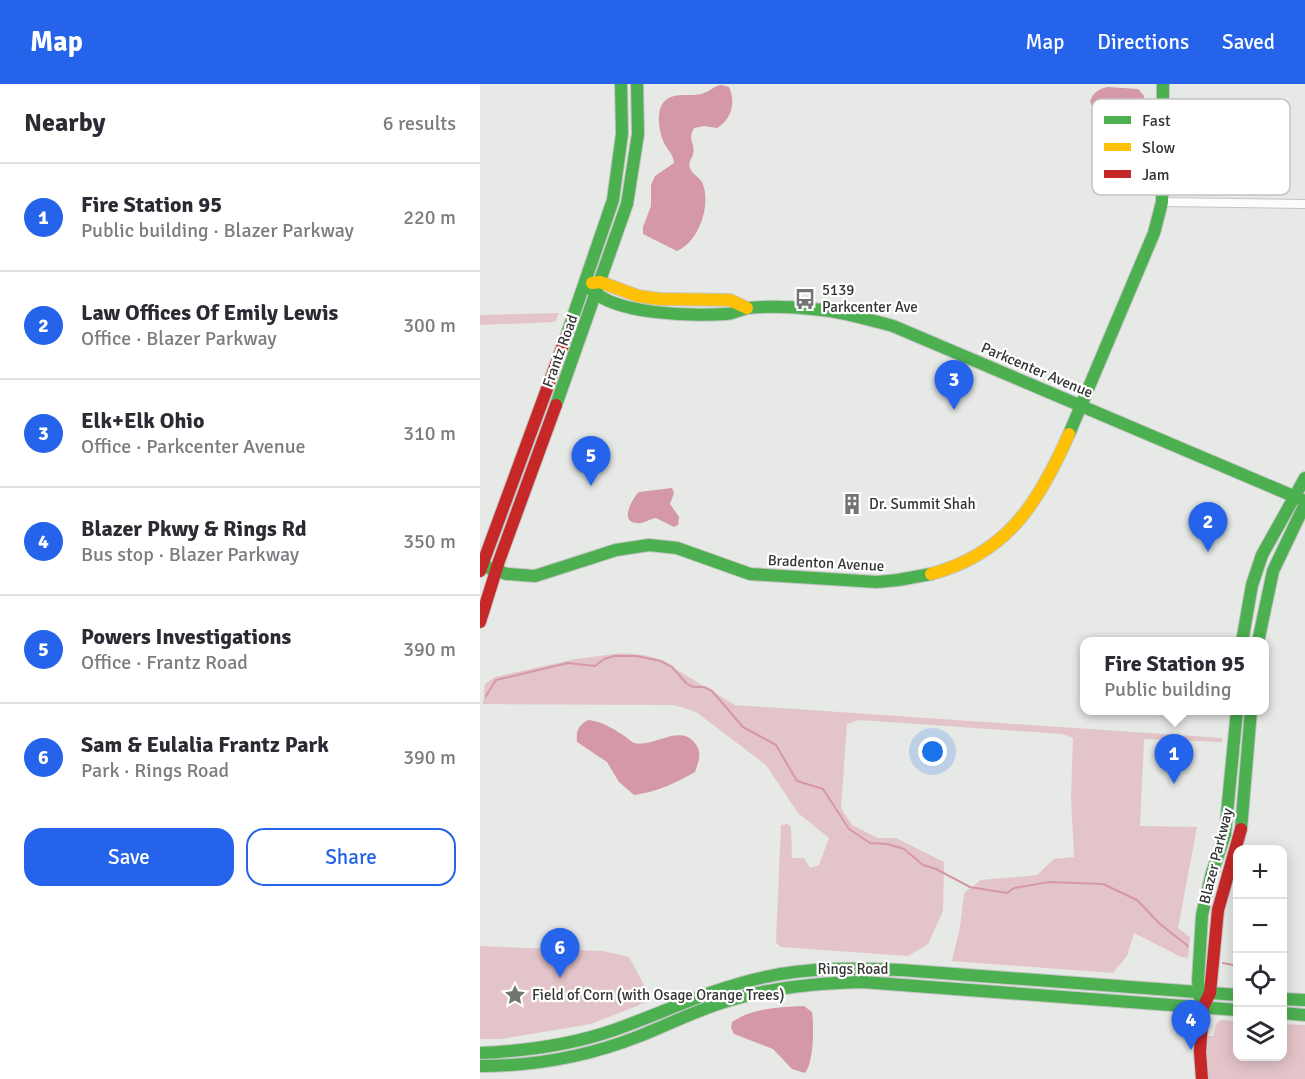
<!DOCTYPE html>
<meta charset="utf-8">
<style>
body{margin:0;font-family:Signika,sans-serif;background:#f2f2f3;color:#2b2b33}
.controls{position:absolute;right:18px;bottom:18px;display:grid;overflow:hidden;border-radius:12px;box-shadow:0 3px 15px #0003}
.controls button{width:54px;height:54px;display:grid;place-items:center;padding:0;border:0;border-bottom:2px solid #e1e1e2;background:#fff;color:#2b2b33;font:30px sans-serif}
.you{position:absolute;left:453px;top:668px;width:21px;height:21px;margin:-15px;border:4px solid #fff;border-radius:50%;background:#1a73e8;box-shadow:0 0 0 9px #1a73e833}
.badge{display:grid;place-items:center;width:39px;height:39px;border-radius:50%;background:#2563eb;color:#fff;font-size:20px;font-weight:700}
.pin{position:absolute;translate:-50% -50px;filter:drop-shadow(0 2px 3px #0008)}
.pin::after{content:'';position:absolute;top:32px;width:21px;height:18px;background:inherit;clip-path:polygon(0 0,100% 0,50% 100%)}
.popup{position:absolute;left:600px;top:553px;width:189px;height:78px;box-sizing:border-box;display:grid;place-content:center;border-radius:12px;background:#fff;filter:drop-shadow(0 2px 4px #0005);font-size:20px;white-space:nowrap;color:#7c7c81}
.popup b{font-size:22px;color:#2b2b33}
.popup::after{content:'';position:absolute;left:50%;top:100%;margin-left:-12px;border:12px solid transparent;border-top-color:#fff}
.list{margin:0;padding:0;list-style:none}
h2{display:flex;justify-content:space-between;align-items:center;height:78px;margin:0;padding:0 24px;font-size:26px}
h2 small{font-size:20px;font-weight:400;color:#7c7c81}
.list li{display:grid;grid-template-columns:39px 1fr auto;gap:18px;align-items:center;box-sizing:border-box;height:108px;padding:0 24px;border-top:2px solid #e1e1e2}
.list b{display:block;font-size:22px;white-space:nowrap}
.list p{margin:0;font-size:20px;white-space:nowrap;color:#7c7c81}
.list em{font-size:20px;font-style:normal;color:#7c7c81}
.actions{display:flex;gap:12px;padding:18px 24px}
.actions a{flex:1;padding:14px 0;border:2px solid #2563eb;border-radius:18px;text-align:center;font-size:21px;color:#2563eb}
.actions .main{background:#2563eb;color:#fff}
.icon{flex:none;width:33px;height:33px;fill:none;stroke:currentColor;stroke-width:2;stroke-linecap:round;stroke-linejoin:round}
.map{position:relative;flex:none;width:825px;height:995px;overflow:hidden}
header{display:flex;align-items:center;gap:36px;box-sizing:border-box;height:84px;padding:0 30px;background:#2563eb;color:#fff}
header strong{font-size:28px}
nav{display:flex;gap:33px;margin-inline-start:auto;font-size:21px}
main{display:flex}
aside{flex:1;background:#fff}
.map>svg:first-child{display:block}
</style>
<header>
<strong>Map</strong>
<nav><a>Map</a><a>Directions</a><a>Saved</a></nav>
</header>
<main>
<aside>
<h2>Nearby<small>6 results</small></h2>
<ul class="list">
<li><span class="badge">1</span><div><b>Fire Station 95</b><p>Public building · Blazer Parkway</p></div><em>220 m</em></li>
<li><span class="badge">2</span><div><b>Law Offices Of Emily Lewis</b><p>Office · Blazer Parkway</p></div><em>300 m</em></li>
<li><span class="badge">3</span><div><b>Elk+Elk Ohio</b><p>Office · Parkcenter Avenue</p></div><em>310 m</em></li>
<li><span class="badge">4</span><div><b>Blazer Pkwy &amp; Rings Rd</b><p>Bus stop · Blazer Parkway</p></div><em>350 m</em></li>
<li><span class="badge">5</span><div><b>Powers Investigations</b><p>Office · Frantz Road</p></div><em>390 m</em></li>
<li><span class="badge">6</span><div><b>Sam &amp; Eulalia Frantz Park</b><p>Park · Rings Road</p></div><em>390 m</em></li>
</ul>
<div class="actions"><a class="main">Save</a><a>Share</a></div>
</aside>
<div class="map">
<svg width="825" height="995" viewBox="0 0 825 995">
<rect width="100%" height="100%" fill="#e6e9e6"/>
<g fill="#e3c4c9">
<polygon points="79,229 75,238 0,241 0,231"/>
<polygon points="142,569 164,571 179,575 255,621 742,654 742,658 664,655 660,742 717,743 698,844 710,853 708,874 701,873 654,849 647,872 633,889 472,877 480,843 484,809 501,796 557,791 574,775 594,773 591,714 593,654 582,650 379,636 367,640 361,724 372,741 398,754 416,754 464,778 463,827 448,860 428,872 301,863 296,859 301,741 307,740 311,743 312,774 324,774 330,784 339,781 349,754 318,729 286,681 216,628 194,621 3,620 5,600 15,593 96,575"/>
<polygon points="0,862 123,867 149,873 172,916 111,940 21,955 0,955"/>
<polygon points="741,936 757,937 758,972 802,972 803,940 825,941 825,995 729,995 727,975 728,952 733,952 736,940"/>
</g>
<g fill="#d598a6">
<path d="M241,1L249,3C256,18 252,35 237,44L224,42L214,44C207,56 216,60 213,71C211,75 208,79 210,84C212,90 219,93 222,98C232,120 219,158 197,167L163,150V143L171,122V101L175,92L194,79C193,69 188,67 184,59C178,45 174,19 191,13C201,9 214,13 224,9C231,7 233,2 241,1Z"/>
<path d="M628,3L658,5L664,12L663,52L656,59L651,57L633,33L612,23L610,17C614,8 618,5 628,3Z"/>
<path d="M192,404L194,409L190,420L199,433L198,441L194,443L176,434C169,435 164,440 157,439C139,439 152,414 159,408Z"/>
<path d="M108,636C121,637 132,644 143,651C146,653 150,657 154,659C172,664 198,641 213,657C223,667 219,676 215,688C196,699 177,708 154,711L139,698L127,678L97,658C96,646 98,642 108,636Z"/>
<path d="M324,922L332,928C334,942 334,978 325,989L312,985L293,965L254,950L251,944L252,938C273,924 299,923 324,922Z"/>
</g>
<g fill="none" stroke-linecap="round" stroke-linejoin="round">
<g stroke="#d598a6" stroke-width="2">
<polyline points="6,612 16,596 88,579 115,582 124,575 134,572 156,572 181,577 192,583 206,599 213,603 224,603 232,607 263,643 296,661 317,697 343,705 369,745 390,759 407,760 424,765 443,781 456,785 490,803 527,809 534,804 569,798 623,800 657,816 680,840 708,862"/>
<polyline points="743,879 758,882"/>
</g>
<defs>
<polyline id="street" points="682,118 825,120"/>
<g id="fast">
<path d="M110,204C133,231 212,232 246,230C254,230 261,225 268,224C288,222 312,223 332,225C360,227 386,235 413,242L825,417"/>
<polyline points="86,253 133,116 142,50 141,0"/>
<polyline points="76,321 147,120 158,50 157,0"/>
<polyline points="589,350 674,149 682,118 683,0"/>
<polyline points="0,481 27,490 55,492 136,466 169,461 197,464 270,490 397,498 418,496 451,490"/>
<polyline points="762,558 772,501 782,471 825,394"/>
<polyline points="778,558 793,487 825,420"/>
<polyline points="761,745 771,626"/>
<polyline points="720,914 718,897 722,831 731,792 745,750 757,626"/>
<polyline points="802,915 825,916"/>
<polyline points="802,929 825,931"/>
<path d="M0,969C46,967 91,961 134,946C185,928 233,904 285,893C330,883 376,884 421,886L758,911"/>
<path d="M0,982C54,982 106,973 157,953C188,941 218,925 251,916C293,903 338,899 382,898L758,926"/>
</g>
<g id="slow">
<polyline points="112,199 120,198 158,212 179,215 250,216 267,224"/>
<path d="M451,490C527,470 559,418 589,350"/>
</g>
<g id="jam">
<polyline points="0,487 86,253"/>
<polyline points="0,538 19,477 76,321"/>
<polyline points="722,995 720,968 723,923 730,909 738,826 761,745"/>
</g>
</defs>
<use href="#street" stroke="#c3c5c3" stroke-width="10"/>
<use href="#fast" stroke="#c3c5c3" stroke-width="14"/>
<use href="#slow" stroke="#c3c5c3" stroke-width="14"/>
<use href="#jam" stroke="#c3c5c3" stroke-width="14"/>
<use href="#street" stroke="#fbfcfb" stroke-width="8"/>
<use href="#fast" stroke="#4caf50" stroke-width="12"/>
<use href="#slow" stroke="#ffc107" stroke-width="12"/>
<use href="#jam" stroke="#c62828" stroke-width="12"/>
</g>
<defs>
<symbol id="bus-bare" viewBox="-9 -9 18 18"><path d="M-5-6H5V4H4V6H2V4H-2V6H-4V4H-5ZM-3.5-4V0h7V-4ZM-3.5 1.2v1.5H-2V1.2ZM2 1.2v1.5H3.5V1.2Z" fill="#727572" stroke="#fff" stroke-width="2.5" paint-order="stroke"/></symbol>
<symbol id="building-bare" viewBox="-9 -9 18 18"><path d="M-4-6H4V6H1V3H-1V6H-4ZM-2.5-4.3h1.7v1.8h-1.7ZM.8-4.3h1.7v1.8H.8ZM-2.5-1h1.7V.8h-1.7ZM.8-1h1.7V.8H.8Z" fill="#727572" stroke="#fff" stroke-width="2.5" paint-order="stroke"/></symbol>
<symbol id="sight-bare" viewBox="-9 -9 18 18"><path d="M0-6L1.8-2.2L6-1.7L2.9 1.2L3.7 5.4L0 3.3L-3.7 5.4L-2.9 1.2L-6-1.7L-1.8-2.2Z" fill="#727572" stroke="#fff" stroke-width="2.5" paint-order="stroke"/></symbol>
</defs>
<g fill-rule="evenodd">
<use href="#bus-bare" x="310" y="200" width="30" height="30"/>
<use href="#building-bare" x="357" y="405" width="30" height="30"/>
<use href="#sight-bare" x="20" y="896" width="30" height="30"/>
</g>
<g text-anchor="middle" stroke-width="4.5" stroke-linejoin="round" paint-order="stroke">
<g font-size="15" fill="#343634" stroke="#fff" text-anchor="start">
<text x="342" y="211">5139<tspan x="342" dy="17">Parkcenter Ave</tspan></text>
<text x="389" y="425">Dr. Summit Shah</text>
<text x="52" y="916">Field of Corn (with Osage Orange Trees)</text>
</g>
<g font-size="15" fill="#343634" stroke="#fff">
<text transform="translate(80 267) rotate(-70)" y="5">Frantz Road</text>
<text transform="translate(557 286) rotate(23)" y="5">Parkcenter Avenue</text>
<text transform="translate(346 479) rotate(3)" y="5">Bradenton Avenue</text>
<text transform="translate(736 772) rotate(-76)" y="5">Blazer Parkway</text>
<text x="373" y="890">Rings Road</text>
</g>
</g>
<rect x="612" y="15" width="198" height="96" rx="9" fill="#fff" stroke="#c2c3c2" stroke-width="1.5"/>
<rect x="624" y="32" width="27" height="8" fill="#4caf50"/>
<rect x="624" y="59" width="27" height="8" fill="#ffc107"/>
<rect x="624" y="86" width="27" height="8" fill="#c62828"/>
<g font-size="16" fill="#343634">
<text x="662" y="42">Fast</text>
<text x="662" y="69">Slow</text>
<text x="662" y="96">Jam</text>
</g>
</svg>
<div class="controls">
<button>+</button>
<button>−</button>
<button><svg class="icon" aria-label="locate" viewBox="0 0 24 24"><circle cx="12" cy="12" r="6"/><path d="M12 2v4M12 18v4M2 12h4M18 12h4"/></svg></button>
<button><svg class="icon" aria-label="layers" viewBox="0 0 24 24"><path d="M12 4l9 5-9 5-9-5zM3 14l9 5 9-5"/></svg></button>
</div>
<div class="you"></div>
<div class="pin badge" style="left:694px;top:700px">1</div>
<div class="popup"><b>Fire Station 95</b>Public building</div>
<div class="pin badge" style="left:728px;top:468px">2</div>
<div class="pin badge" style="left:474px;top:326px">3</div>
<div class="pin badge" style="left:711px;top:966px">4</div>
<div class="pin badge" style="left:111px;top:402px">5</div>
<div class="pin badge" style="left:80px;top:894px">6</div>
</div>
</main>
